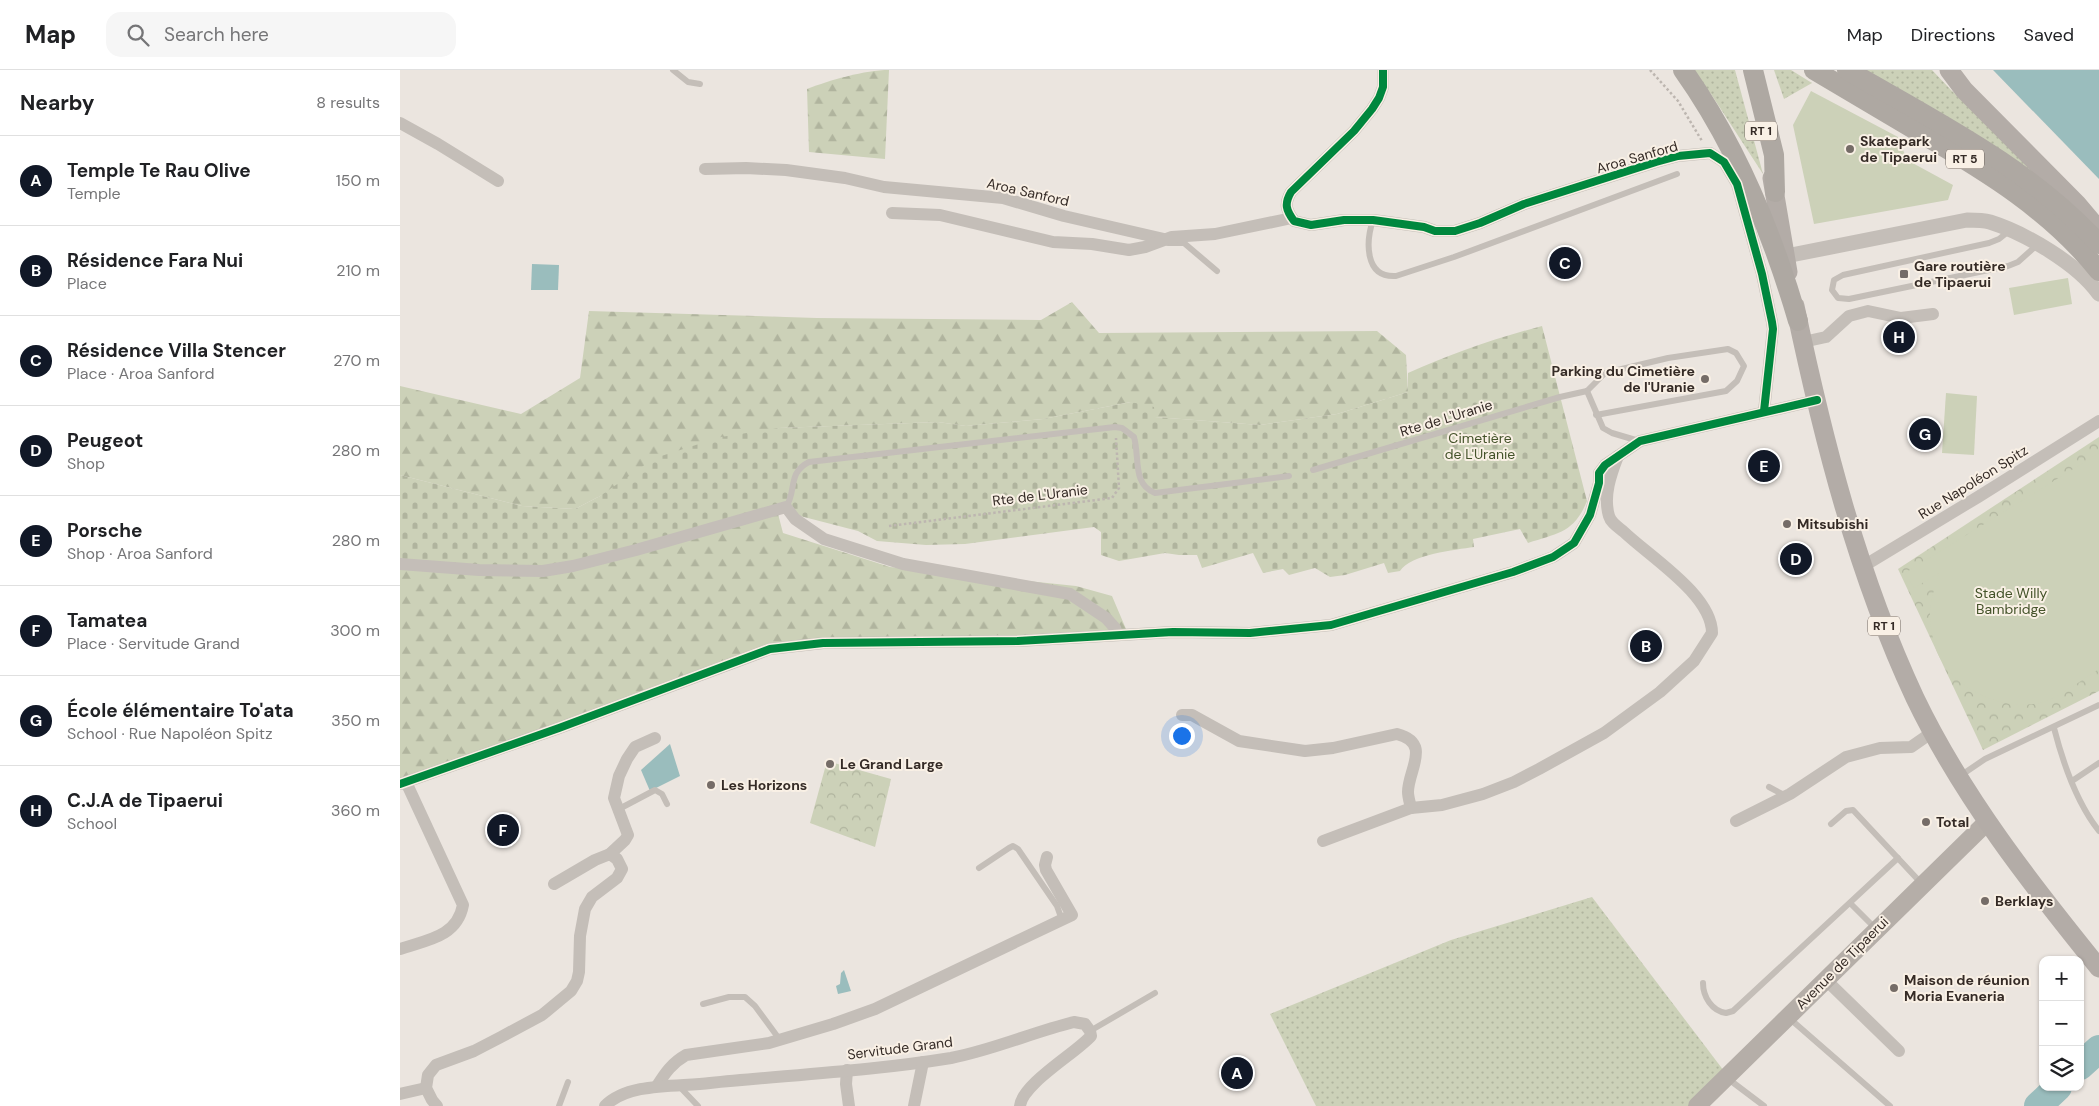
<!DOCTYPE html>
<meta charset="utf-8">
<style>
body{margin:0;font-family:"DM Sans",sans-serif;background:#f6f6f6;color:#202124}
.controls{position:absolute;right:15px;bottom:15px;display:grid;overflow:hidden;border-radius:10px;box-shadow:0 1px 4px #0004}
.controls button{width:45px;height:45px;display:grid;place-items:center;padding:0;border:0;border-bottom:1px solid #e0e0e0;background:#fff;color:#202124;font:25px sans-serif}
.you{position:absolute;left:781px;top:665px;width:18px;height:18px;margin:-12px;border:4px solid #fff;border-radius:50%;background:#1a73e8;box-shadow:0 0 0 8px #1a73e833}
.badge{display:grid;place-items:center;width:32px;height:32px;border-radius:50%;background:#111827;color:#fff;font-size:16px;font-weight:700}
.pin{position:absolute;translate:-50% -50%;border:2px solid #fff;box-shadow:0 1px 5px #0006}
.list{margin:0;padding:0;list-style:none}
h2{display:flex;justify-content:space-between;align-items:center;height:65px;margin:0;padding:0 20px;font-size:21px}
h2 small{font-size:16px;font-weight:400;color:#757577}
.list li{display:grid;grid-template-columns:32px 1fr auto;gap:15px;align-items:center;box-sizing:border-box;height:90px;padding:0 20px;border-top:1px solid #e0e0e0}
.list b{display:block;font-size:19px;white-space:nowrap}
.list p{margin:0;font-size:16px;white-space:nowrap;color:#757577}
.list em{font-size:16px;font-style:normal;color:#757577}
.icon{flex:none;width:28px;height:28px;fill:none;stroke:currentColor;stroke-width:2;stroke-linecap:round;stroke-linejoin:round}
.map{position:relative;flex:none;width:1699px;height:1036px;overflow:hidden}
header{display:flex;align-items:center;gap:30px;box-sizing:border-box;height:70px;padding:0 25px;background:#fff;border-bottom:1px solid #e0e0e0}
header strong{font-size:24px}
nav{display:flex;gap:28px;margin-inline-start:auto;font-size:18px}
.search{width:350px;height:45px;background:#f6f6f6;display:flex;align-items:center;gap:12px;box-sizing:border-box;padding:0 18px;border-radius:15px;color:#757577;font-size:19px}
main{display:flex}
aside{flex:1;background:#fff}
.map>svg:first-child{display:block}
</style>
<header>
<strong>Map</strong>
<div class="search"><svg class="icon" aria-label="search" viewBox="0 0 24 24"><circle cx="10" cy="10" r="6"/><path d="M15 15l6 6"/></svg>Search here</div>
<nav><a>Map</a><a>Directions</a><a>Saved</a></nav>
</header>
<main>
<aside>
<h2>Nearby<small>8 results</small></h2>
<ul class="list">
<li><span class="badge">A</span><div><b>Temple Te Rau Olive</b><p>Temple</p></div><em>150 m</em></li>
<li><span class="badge">B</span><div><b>Résidence Fara Nui</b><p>Place</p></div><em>210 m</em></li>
<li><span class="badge">C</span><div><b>Résidence Villa Stencer</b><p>Place · Aroa Sanford</p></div><em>270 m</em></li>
<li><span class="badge">D</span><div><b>Peugeot</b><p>Shop</p></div><em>280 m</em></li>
<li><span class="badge">E</span><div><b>Porsche</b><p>Shop · Aroa Sanford</p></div><em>280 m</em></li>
<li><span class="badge">F</span><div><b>Tamatea</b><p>Place · Servitude Grand</p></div><em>300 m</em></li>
<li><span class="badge">G</span><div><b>École élémentaire To'ata</b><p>School · Rue Napoléon Spitz</p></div><em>350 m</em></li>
<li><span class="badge">H</span><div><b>C.J.A de Tipaerui</b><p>School</p></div><em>360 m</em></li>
</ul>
</aside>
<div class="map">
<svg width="1699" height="1036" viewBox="0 0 1699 1036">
<defs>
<pattern id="grass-dots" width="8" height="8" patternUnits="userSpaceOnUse" patternTransform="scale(1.25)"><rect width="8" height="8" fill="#ccd1b8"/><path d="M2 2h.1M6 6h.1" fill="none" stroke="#b0b49e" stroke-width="1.8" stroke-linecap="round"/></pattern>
<pattern id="forest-firs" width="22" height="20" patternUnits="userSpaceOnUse" patternTransform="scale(1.25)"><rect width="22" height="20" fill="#ccd1b8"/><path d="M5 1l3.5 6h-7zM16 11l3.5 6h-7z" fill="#b0b49e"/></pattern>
<pattern id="cemetery-stones" width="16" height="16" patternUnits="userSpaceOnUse" patternTransform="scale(1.25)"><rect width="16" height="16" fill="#ccd1b8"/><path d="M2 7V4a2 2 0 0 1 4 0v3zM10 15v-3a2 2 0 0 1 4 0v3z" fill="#b0b49e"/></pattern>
<pattern id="park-crowns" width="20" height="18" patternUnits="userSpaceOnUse" patternTransform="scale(1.25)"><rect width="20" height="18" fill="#ccd1b8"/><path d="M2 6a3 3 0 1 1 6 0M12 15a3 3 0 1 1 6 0" fill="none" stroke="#b0b49e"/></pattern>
</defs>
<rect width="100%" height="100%" fill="#ebe5df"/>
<g fill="url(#grass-dots)">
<polygon points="1290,0 1335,0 1363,104 1311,24"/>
<polygon points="1374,0 1391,0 1412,13 1384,29"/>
<polygon points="1466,0 1532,0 1551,20 1636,98 1635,103"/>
<polygon points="1192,827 1327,1005 1295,1036 916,1036 870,944 1051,870"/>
</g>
<g fill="url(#forest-firs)">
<path d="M489,0L485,89L409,82L407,19C430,10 465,0 489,0Z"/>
<polygon points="672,232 699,263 977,261 1006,285 1008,322 937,344 860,355 755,347 731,332 643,349 566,356 538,352 379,358 200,426 175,439 122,436 0,405 0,316 121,344 180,308 189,241 417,248 641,250"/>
<polygon points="377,440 383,463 490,497 676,516 712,526 729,566 386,575 0,717 0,495"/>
</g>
<path fill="url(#cemetery-stones)" d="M1142,256L1187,431C1174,463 1158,463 1128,473L1120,459L1073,469L1074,477C1055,480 1011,484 1000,501L988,503L984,493L945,505L930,507L915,498L889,505L883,499L863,503L853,483L802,498L797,485H779L765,483L719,491L701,485V462L694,457L565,474L526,475L477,471L458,461L377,440L145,497L0,495V405L122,436L175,439L200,426L255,388L321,367L379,358L538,352L566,356L643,349L731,332L754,337L755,347L860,355L937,344L1008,322V303C1051,284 1096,268 1142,256Z"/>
<g fill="url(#park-crowns)">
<polygon points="1699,367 1699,621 1583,680 1498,499"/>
<polygon points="427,691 491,709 475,777 410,753"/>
</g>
<g fill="#ccd1b8">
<polygon points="1411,21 1498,67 1507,90 1553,115 1548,130 1414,154 1393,55"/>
<polygon points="1668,208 1672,234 1614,245 1609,218"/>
<polygon points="1546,323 1577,326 1574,385 1542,383"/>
<path d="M1699,383V599C1685,608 1658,628 1643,632C1604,643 1553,619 1537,582C1533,572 1531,559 1530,548C1529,533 1535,518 1539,503L1514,518L1505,503Z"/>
</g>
<g fill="#9abdbd">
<polygon points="1593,0 1699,0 1699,109"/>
<polygon points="132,194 159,195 158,220 131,220"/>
<polygon points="270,674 280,706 250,721 241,700"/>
<polygon points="444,900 451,921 438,924 436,916 440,914 441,903"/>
</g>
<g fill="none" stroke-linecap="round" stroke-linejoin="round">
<g stroke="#9abdbd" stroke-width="28">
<polyline points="1680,996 1699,979"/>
<polyline points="1638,1036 1658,1017"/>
</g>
<g stroke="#bdb6b0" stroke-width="2.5" stroke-dasharray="2.5 2.5" stroke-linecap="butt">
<polyline points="1250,0 1278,31 1302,71"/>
<polyline points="489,456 712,428 719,418 716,368"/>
</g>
<g stroke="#c4beb8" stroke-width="6">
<polyline points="273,0 288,12 300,14"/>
<path d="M973,150C966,171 964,208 996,206L1054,187L1277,104"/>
<polyline points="1609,161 1599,169 1589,173 1443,205 1434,210 1432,220 1438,228 1449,229 1608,196 1618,192 1637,175"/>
<polyline points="768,173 784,173 817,201"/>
<polyline points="1187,321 1205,303 1268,288 1328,279 1336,283 1344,296 1337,311 1326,321 1196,345"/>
<polyline points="1187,321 1203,358 1212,363 1239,371"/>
<polyline points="913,400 1160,327 1187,321"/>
<path d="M386,437C397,421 387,403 409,392L715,357L722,358L734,367C740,388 732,414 755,423L889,406"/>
<path d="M1654,658C1663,693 1676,732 1699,761"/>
<polyline points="1560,706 1585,689 1699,635"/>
<polyline points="1672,711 1699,693"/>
<polyline points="1369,717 1384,725"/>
<polyline points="219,739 255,720 262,724 267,734"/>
<polyline points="1431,754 1446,741 1453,740 1522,814"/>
<polyline points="579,798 609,778 613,776 618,779 657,836 662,850"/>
<polyline points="1450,833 1475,858"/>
<path d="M1303,913C1303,927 1312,941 1326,943L1333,941L1498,788"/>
<polyline points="303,934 329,927 345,927 355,936 380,970"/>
<polyline points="1389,948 1490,1036"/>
<polyline points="690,961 755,923"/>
<polyline points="1327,1008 1364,1036"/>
<polyline points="278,1015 298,1036"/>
<polyline points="159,1036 168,1012"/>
</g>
<g stroke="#c4beb8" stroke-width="12">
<path d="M983,0V17L979,28L972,39L954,61L891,122C884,134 886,140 894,151L911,155L944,150H973L1024,157L1035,161H1055L1080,153L1124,134L1256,92L1278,86L1310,83L1324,92L1337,114L1362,204L1372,252L1373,259L1364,341"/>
<polyline points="0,53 38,74 98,111"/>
<polyline points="305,99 346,98 386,100 445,108 484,117 603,128 664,146 764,169"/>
<polyline points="492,143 540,145 653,172 692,174 729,180 745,177 772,167 815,164 892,148"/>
<polyline points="1403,272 1426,267 1449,246 1468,241 1501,248 1533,244"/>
<polyline points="0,494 79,500 143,501 173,496 236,480 386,437 395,449 424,469 503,494 670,524 706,548 715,558 717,564"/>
<polyline points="1462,497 1578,427 1699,351"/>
<path d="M782,645H792L839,671L905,681L933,678L997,664C1032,673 1008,700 1008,722C1008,727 1010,733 1011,738"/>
<polyline points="0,714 159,658 370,579 423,573 618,571 773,562 850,563 931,555 1113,502 1153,487 1174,473 1190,445 1199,413 1199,403 1205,395 1240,371 1417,330"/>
<polyline points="1336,751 1390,724 1446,687 1480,678 1511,677 1534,661"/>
<path d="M923,771L1011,738L1042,735L1083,724L1114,712L1139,699L1204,663L1260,622L1294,591L1312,563C1312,525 1250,487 1224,462C1218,457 1211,453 1209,446C1203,426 1211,404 1218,386"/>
<polyline points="210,784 225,770 228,765 214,728 219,706 227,689 235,677 255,668"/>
<path d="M0,879C27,870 57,867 63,835L6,712"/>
<polyline points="1425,909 1499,981"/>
<polyline points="447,1000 446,1014 449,1036"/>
<path d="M257,1016C265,1003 272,993 286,985L369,973L433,954L475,939L672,845L646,800L645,795L647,787"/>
<polyline points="0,1024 26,1018"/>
<polyline points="37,1036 32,1030 26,1018 28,1005 36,995 74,981 101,967 142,945 171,921 177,911 179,902 180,866 185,839 192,827 217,808 222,799 217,789 210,784 195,790 154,814"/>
<path d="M205,1036C228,1012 279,1017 310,1013C390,1005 471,1001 551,988C593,980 633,962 674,952L685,954L690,961L691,966C676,983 622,1014 620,1036"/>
<polyline points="514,1036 523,992"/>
</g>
<path stroke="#c4beb8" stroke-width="15" d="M1386,186L1567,150C1574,150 1583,150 1590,152C1625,163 1678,194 1699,224"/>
<polyline stroke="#b5aea8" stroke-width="18" points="1297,1036 1587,752"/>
<g stroke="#b3aca7" stroke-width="19">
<polyline points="1549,0 1564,20 1677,134 1699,160"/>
<polyline points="1372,108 1388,202"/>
<path d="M1395,236C1423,369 1457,504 1515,628C1562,726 1631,814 1699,898"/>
</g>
<g stroke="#aea8a2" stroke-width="20">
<path d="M1283,0C1337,76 1372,162 1398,251"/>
<polyline points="1353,0 1374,85 1375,122"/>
<path d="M1414,0C1450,21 1486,43 1522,64C1587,102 1651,141 1699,201"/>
<path d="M1447,0C1535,51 1630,98 1699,174"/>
</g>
<defs>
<g id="cycleway">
<path d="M983,0V17L979,28L972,39L954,61L891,122C884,134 886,140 894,151L911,155L944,150H973L1024,157L1035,161H1055L1080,153L1124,134L1256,92L1278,86L1310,83L1324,92L1337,114L1362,204L1372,252L1373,259L1364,341"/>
<polyline points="0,714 159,658 370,579 423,573 618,571 773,562 850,563 931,555 1113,502 1153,487 1174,473 1190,445 1199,413 1199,403 1205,395 1240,371 1417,330"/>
</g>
</defs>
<use href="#cycleway" stroke="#f9f0e5" stroke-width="11"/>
<use href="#cycleway" stroke="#00873e" stroke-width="8"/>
</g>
<g fill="#756c67" stroke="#f9f0e5" stroke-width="2">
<circle cx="1450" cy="79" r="5"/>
<rect x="1499" y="199" width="10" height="10" rx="2.5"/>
<circle cx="1305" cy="309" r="5"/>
<circle cx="1387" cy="454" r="5"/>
<circle cx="430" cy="694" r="5"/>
<circle cx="311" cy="715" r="5"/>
<circle cx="1526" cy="752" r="5"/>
<circle cx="1585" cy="831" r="5"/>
<circle cx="1494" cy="918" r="5"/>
</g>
<g text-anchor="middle" stroke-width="4" stroke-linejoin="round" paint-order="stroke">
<g fill="#f9f0e5" stroke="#70665f" stroke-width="1">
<rect x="1345" y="51.5" width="32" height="19" rx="4"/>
<rect x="1546" y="79.5" width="38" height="19" rx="4"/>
<rect x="1468" y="546.5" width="32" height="19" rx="4"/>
</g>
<g font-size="12" font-weight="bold" fill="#352b26">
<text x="1361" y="65">RT 1</text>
<text x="1565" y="93">RT 5</text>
<text x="1484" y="560">RT 1</text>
</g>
<g font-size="14" font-weight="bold" fill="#352b26" stroke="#f9f0e5" text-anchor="start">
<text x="1460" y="76">Skatepark<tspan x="1460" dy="16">de Tipaerui</tspan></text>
<text x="1514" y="201">Gare routière<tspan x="1514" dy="16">de Tipaerui</tspan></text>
<text x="1295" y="306" text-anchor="end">Parking du Cimetière<tspan x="1295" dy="16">de l'Uranie</tspan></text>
<text x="1397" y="459">Mitsubishi</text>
<text x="440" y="699">Le Grand Large</text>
<text x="321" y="720">Les Horizons</text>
<text x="1536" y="757">Total</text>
<text x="1595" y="836">Berklays</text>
<text x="1504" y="915">Maison de réunion<tspan x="1504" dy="16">Moria Evaneria</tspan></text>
</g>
<g font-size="14" fill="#352b26" stroke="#f9f0e5">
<text transform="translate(1237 87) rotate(-16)" y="5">Aroa Sanford</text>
<text transform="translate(628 122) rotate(13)" y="5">Aroa Sanford</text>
<text transform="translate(1046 348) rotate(-17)" y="5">Rte de L'Uranie</text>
<text transform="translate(1573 412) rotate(-32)" y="5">Rue Napoléon Spitz</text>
<text transform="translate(640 425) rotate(-7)" y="5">Rte de L'Uranie</text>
<text transform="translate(1442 893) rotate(-45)" y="5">Avenue de Tipaerui</text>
<text transform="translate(500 978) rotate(-7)" y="5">Servitude Grand</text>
</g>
<g font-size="14" fill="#44532a" stroke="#f9f0e5">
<text x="1080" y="373">Cimetière<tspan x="1080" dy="16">de L'Uranie</tspan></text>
<text x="1611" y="528">Stade Willy<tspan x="1611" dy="16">Bambridge</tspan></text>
</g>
</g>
</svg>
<div class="controls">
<button>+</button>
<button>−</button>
<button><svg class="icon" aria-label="layers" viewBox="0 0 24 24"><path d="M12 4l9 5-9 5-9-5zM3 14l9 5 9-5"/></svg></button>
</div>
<div class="you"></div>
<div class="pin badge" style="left:837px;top:1003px">A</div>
<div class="pin badge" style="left:1246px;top:576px">B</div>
<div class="pin badge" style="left:1165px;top:193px">C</div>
<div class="pin badge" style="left:1396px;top:489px">D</div>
<div class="pin badge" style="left:1364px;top:396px">E</div>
<div class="pin badge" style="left:103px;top:760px">F</div>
<div class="pin badge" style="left:1525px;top:364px">G</div>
<div class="pin badge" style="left:1499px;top:267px">H</div>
</div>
</main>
